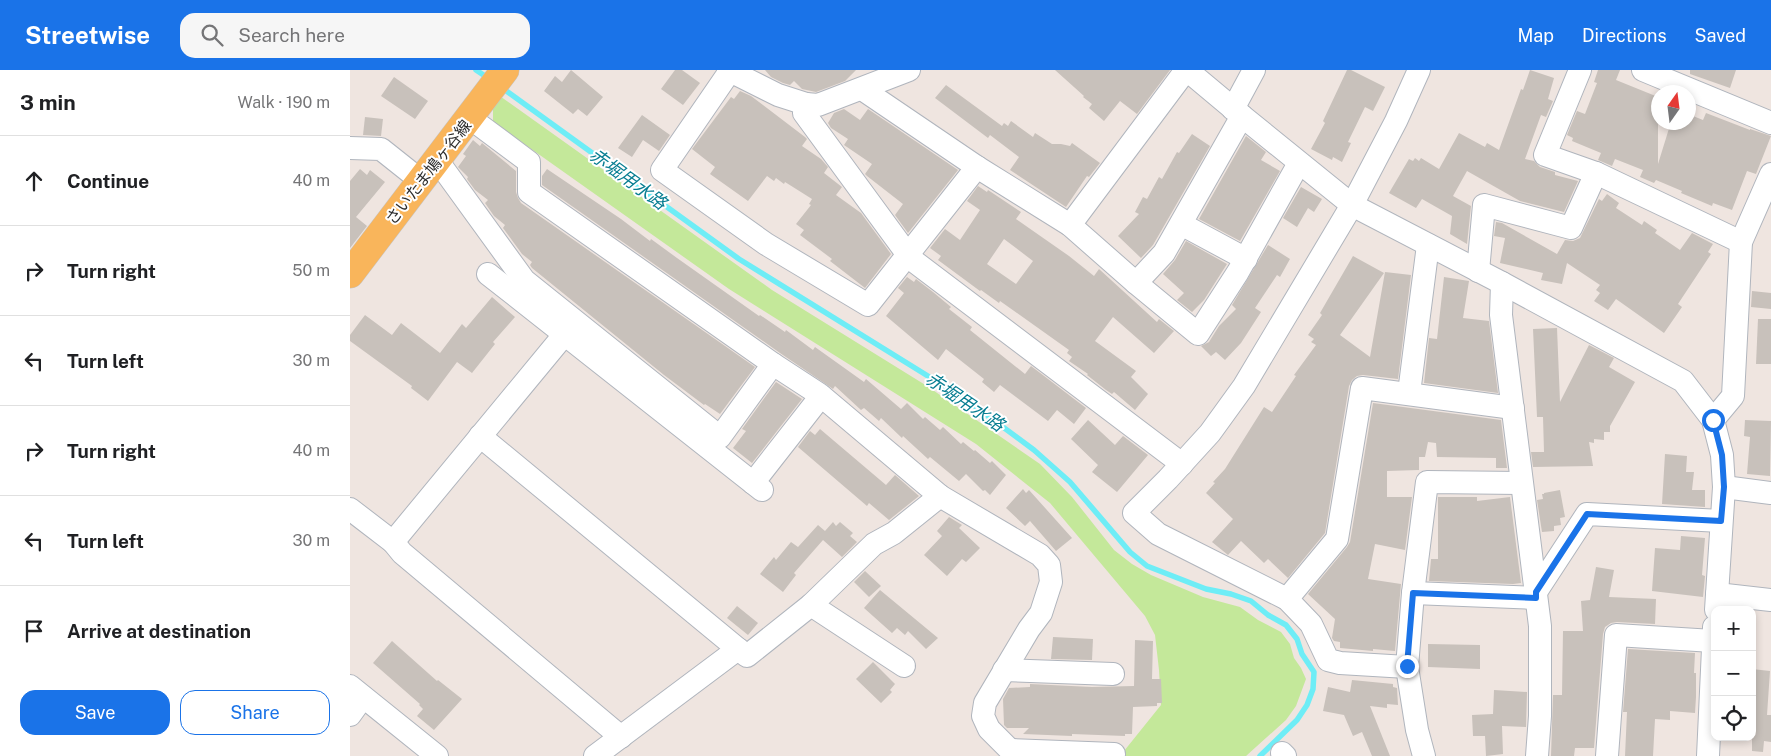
<!DOCTYPE html>
<meta charset="utf-8">
<style>
body{margin:0;font-family:"Public Sans","Noto Sans JP",sans-serif;background:#f6f6f6;color:#202124}
.controls{position:absolute;right:15px;bottom:15px;display:grid;overflow:hidden;border-radius:10px;box-shadow:0 2px 8px #0003}
.controls button{width:45px;height:45px;display:grid;place-items:center;padding:0;border:0;border-bottom:1px solid #e0e0e0;background:#fff;color:#202124;font:25px sans-serif}
.compass{position:absolute;left:1301px;top:15px;width:45px;height:45px;border-radius:50%;background:#fff;box-shadow:0 2px 8px #0003;rotate:14deg}
.stop{position:absolute;width:15px;height:15px;margin:-11px;border:4px solid #1a73e8;border-radius:50%;background:#fff}
.stop.end{background:#1a73e8;border-color:#fff;box-shadow:0 1px 5px #0008}
.list{margin:0;padding:0;list-style:none}
h2{display:flex;justify-content:space-between;align-items:center;height:65px;margin:0;padding:0 20px;font-size:21px}
h2 small{font-size:16px;font-weight:400;color:#757577}
.list li{display:grid;grid-template-columns:32px 1fr auto;gap:15px;align-items:center;box-sizing:border-box;height:90px;padding:0 20px;border-top:1px solid #e0e0e0}
.list b{display:block;font-size:19px;white-space:nowrap}
.list em{font-size:16px;font-style:normal;color:#757577}
.actions{display:flex;gap:10px;padding:15px 20px}
.actions a{flex:1;padding:11px 0;border:1px solid #1a73e8;border-radius:15px;text-align:center;font-size:18px;color:#1a73e8}
.actions .main{background:#1a73e8;color:#fff}
.icon{flex:none;width:28px;height:28px;fill:none;stroke:currentColor;stroke-width:2;stroke-linecap:round;stroke-linejoin:round}
.map{position:relative;flex:none;width:1421px;height:686px;overflow:hidden}
header{display:flex;align-items:center;gap:30px;box-sizing:border-box;height:70px;padding:0 25px;background:#1a73e8;color:#fff}
header strong{font-size:24px}
nav{display:flex;gap:28px;margin-inline-start:auto;font-size:18px}
.search{width:350px;height:45px;background:#f6f6f6;display:flex;align-items:center;gap:12px;box-sizing:border-box;padding:0 18px;border-radius:15px;color:#757577;font-size:19px}
main{display:flex}
aside{flex:1;background:#fff}
.map>svg:first-child{display:block}
</style>
<header>
<strong>Streetwise</strong>
<div class="search"><svg class="icon" aria-label="search" viewBox="0 0 24 24"><circle cx="10" cy="10" r="6"/><path d="M15 15l6 6"/></svg>Search here</div>
<nav><a>Map</a><a>Directions</a><a>Saved</a></nav>
</header>
<main>
<aside>
<h2>3 min<small>Walk · 190 m</small></h2>
<ul class="list">
<li><svg class="icon" aria-label="ahead" viewBox="0 0 24 24"><path d="M12 20V5M6 11l6-6 6 6"/></svg><div><b>Continue</b></div><em>40 m</em></li>
<li><svg class="icon" aria-label="right" viewBox="0 0 24 24"><path d="M7 20v-9h11M14 6l5 5-5 5"/></svg><div><b>Turn right</b></div><em>50 m</em></li>
<li><svg class="icon" aria-label="left" viewBox="0 0 24 24"><path d="M17 20v-9H6M10 6l-5 5 5 5"/></svg><div><b>Turn left</b></div><em>30 m</em></li>
<li><svg class="icon" aria-label="right" viewBox="0 0 24 24"><path d="M7 20v-9h11M14 6l5 5-5 5"/></svg><div><b>Turn right</b></div><em>40 m</em></li>
<li><svg class="icon" aria-label="left" viewBox="0 0 24 24"><path d="M17 20v-9H6M10 6l-5 5 5 5"/></svg><div><b>Turn left</b></div><em>30 m</em></li>
<li><svg class="icon" aria-label="arrive" viewBox="0 0 24 24"><path d="M6 21V4h12l-3 4 3 4H6"/></svg><div><b>Arrive at destination</b></div></li>
</ul>
<div class="actions"><a class="main">Save</a><a>Share</a></div>
</aside>
<div class="map">
<svg width="1421" height="686" viewBox="0 0 1421 686">
<rect width="100%" height="100%" fill="#efe5e0"/>
<polygon fill="#c4e89a" points="147,24 422,220 577,316 690,394 722,427 764,480 782,494 801,505 853,527 890,537 908,550 931,562 940,574 944,588 951,598 956,609 946,636 936,650 896,686 770,686 811,635 809,600 805,565 795,546 700,433 626,374 379,219 143,52 143,36"/>
<g fill="none" stroke-linecap="round" stroke-linejoin="round">
<g stroke="#6eedf6" stroke-width="5.5">
<polyline points="126,0 135,6"/>
<polyline points="155,20 389,189 615,329 684,380 720,412 780,482 797,496 856,519 881,524 901,531 918,545 936,555 947,569 952,584 964,602 963,619 957,635 947,650 910,686"/>
</g>
</g>
<g fill="#c8c1bb" fill-rule="evenodd">
<polygon points="221,0 253,27 237,46 228,39 223,44 194,21 205,6 212,12"/>
<polygon points="325,0 332,0 350,13 333,35 311,19"/>
<polygon points="415,0 506,0 495,11 466,22 452,19 444,11 440,15 433,13 421,7"/>
<polygon points="705,0 820,0 787,44 770,31 754,51 739,38 742,34 733,27 734,26"/>
<polygon points="997,0 1001,0 1035,17 1023,41 1015,37 998,72 1001,73 992,92 983,87 982,90 961,79 975,53 973,51"/>
<polygon points="1180,0 1204,8 1198,29 1203,31 1196,47 1191,45 1175,89 1184,91 1190,97 1205,102 1205,105 1228,111 1214,142 1170,131 1117,101 1103,126 1121,136 1117,174 1100,164 1102,146 1072,129 1066,138 1039,123 1059,89 1063,91 1065,88 1069,91 1071,88 1089,99 1109,63 1135,77 1137,73 1149,80 1171,19 1173,20"/>
<polygon points="1248,0 1270,0 1266,10 1308,27 1308,94 1321,52 1338,52 1338,44 1353,50 1356,43 1400,60 1400,59 1421,66 1406,104 1397,101 1382,140 1363,133 1362,136 1331,123 1332,121 1306,110 1304,113 1290,107 1293,100 1265,89 1262,96 1248,90 1251,83 1222,71 1223,68 1217,65 1227,41 1235,44 1247,13 1244,12"/>
<polygon points="1340,0 1386,0 1380,18 1340,4"/>
<polygon points="44,7 78,31 65,49 31,26"/>
<polygon points="596,15 652,56 654,53 658,56 661,51 683,67 685,63 702,74 711,74 720,76 722,73 750,93 739,107 737,106 716,137 660,100 669,87 640,65 638,68 585,28"/>
<polygon points="390,21 401,26 455,67 457,69 452,76 471,89 478,97 474,103 492,117 486,125 511,143 541,184 515,218 480,191 482,189 450,165 454,160 446,154 461,135 459,134 462,129 435,112 434,114 426,108 424,111 417,106 398,131 360,104 365,97 342,79 381,27 384,29"/>
<polygon points="494,39 510,50 518,39 608,100 558,163 545,145 553,134 517,106 515,104 522,94 494,75 498,69 481,58 478,53 484,43"/>
<polygon points="292,45 320,65 309,81 293,70 282,87 268,78"/>
<polygon points="15,47 33,49 31,66 13,65"/>
<polygon points="842,64 860,76 803,175 791,188 768,166 789,144 785,142 793,127 797,129 809,107 812,109 827,82 829,83"/>
<polygon points="896,66 916,82 911,90 930,101 890,171 849,149"/>
<polygon points="123,70 130,76 132,73 166,101 166,122 168,128 171,133 405,297 370,344 355,334 354,335 314,305 182,198 180,195 182,192 172,184 153,158 155,155 144,146 135,133 138,130 125,120 117,109 118,107 108,97 116,86 113,84"/>
<polygon points="10,99 17,105 20,100 35,112 6,147 17,156 0,178 0,111"/>
<polygon points="197,99 271,149 300,171 301,169 327,188 409,246 410,245 435,262 436,260 463,280 465,277 514,312 516,309 551,339 557,333 573,349 575,347 590,360 593,357 611,374 613,372 624,381 625,380 640,393 642,391 656,405 640,425 635,420 633,421 616,404 609,411 580,387 578,389 553,366 552,368 531,348 529,351 514,338 511,340 485,316 483,319 430,283 192,115 192,106"/>
<path d="M628,116L637,122L638,120L671,142L666,149L719,186L744,206L749,199L807,252L809,249L824,261L804,283L763,247L745,271L786,301L781,307L798,324L785,340L764,322L762,324L756,320L737,305L738,304L719,291L722,287L717,283L719,280L650,231L649,233L631,220L630,221L588,190L591,186L580,178L595,159L610,170L630,140L617,131ZM654,169L683,191L666,214L637,194Z"/>
<polygon points="951,117 972,129 964,142 958,138 947,157 933,148"/>
<polygon points="1257,124 1269,133 1266,138 1292,155 1294,151 1307,160 1305,163 1330,180 1342,163 1363,174 1358,182 1361,184 1328,234 1332,237 1314,263 1266,229 1258,240 1244,231 1250,223 1246,220 1250,215 1217,193 1212,214 1191,210 1193,203 1150,193 1155,168 1144,166 1146,152 1152,153 1207,184 1215,170 1223,171 1230,168 1249,129 1252,131"/>
<polygon points="836,171 877,194 854,230 842,242 827,230 834,223 813,204 825,190"/>
<polygon points="918,175 940,189 930,207 927,205 905,238 911,242 891,273 875,290 866,282 861,286 851,276 859,272 869,256 886,239 882,235"/>
<polygon points="1003,186 1034,203 990,265 1020,287 1035,202 1061,205 1048,309 1013,305 1007,306 1002,310 999,316 975,463 938,508 918,489 914,493 891,471 878,485 862,472 883,449 856,423 865,413 863,412 875,399 914,337 922,342 946,306 944,305 966,275 961,272 964,269 958,265 972,245 970,243"/>
<polygon points="557,207 564,212 566,209 583,222 601,237 599,239 622,257 620,260 675,304 681,296 736,338 724,354 707,340 698,351 650,315 644,322 632,312 634,309 596,279 588,290 536,246 554,223 548,218"/>
<polygon points="1094,207 1119,211 1113,248 1139,251 1148,323 1074,313 1079,268 1087,269"/>
<polygon points="1402,221 1421,223 1421,239 1401,237"/>
<polygon points="142,227 165,247 143,272 145,274 122,303 107,292 78,331 61,318 62,316 0,271 0,265 15,245 42,265 51,253 90,283 112,254 116,258"/>
<polygon points="1408,249 1421,249 1421,294 1406,294"/>
<polygon points="1207,258 1210,332 1239,275 1264,288 1259,297 1285,312 1260,356 1260,362 1254,362 1254,370 1244,369 1244,373 1239,372 1243,396 1183,397 1181,382 1194,382 1193,347 1187,347 1183,259"/>
<polygon points="426,312 452,329 402,393 383,378 396,361 392,359"/>
<polygon points="1023,333 1151,350 1157,398 1146,398 1146,388 1087,387 1086,373 1078,372 1075,387 1069,387 1069,400 1037,401 1037,427 1062,427 1055,480 1025,474 1018,509 1051,514 1045,581 1023,579 1023,581 990,578 990,572 984,571 982,568 985,549 958,524 997,477 1000,472"/>
<polygon points="738,350 765,375 773,366 798,385 767,422 742,402 748,395 721,369"/>
<polygon points="1395,350 1421,351 1420,406 1397,404 1400,367 1394,366"/>
<polygon points="470,359 536,415 545,405 569,426 539,450 519,433 517,436 448,377 460,361 465,365"/>
<polygon points="1315,384 1337,386 1336,402 1344,402 1342,420 1355,420 1355,437 1312,434"/>
<polygon points="673,419 676,423 679,420 722,468 706,481 680,451 675,456 656,438"/>
<polygon points="1210,420 1215,447 1210,448 1211,455 1204,456 1204,461 1192,462 1187,430 1193,429 1192,424 1194,424 1194,423"/>
<polygon points="1088,427 1127,427 1127,431 1160,427 1171,513 1163,514 1079,511 1081,489 1088,489"/>
<polygon points="599,447 612,455 609,458 630,478 616,492 612,489 597,506 574,485 592,466 587,461"/>
<polygon points="483,452 486,456 490,452 503,463 500,466 507,472 492,487 473,470 444,503 446,505 433,522 410,504 424,487 426,490 441,472 448,477 468,455 475,461"/>
<polygon points="1331,466 1355,468 1352,505 1355,506 1353,527 1302,521 1305,478 1330,480"/>
<polygon points="1246,497 1264,500 1259,527 1306,529 1305,554 1267,552 1261,553 1255,557 1253,564 1244,678 1225,678 1224,686 1201,686 1203,625 1212,625 1213,561 1233,561 1231,531 1240,530"/>
<polygon points="515,501 531,516 519,527 504,512"/>
<polygon points="530,520 588,568 576,579 558,561 555,565 547,558 542,563 514,538"/>
<polygon points="387,536 408,553 398,565 377,548"/>
<polygon points="703,567 743,569 742,590 701,589"/>
<polygon points="785,570 803,571 802,609 811,609 812,633 807,633 807,636 783,637 782,664 775,664 775,666 722,664 722,666 673,664 679,658 657,658 654,655 653,629 659,618 680,617 680,614 742,617 784,616"/>
<polygon points="42,571 87,611 88,610 112,629 84,660 67,646 73,639 69,635 70,634 23,593"/>
<polygon points="1078,574 1130,575 1130,599 1078,597"/>
<polygon points="1278,579 1345,583 1344,603 1346,603 1346,627 1345,643 1320,641 1320,650 1305,649 1303,686 1275,686 1277,642 1273,642"/>
<polygon points="523,592 545,614 540,620 542,622 531,633 506,609"/>
<polygon points="1402,599 1420,601 1417,645 1421,645 1421,672 1414,671 1413,682 1402,681"/>
<polygon points="1002,610 1043,614 1043,617 1047,618 1048,635 1037,634 1037,638 1020,636 1040,686 1022,686 1012,662 1003,666 994,645 973,641 978,617 1000,622"/>
<polygon points="1144,620 1177,622 1176,657 1152,656 1153,684 1136,686 1135,666 1123,666 1122,645 1143,644"/>
</g>
<g fill="none" stroke-linecap="round" stroke-linejoin="round">
<defs>
<g id="minor">
<polyline points="378,0 428,25 456,34 454,43 558,185"/>
<polyline points="837,0 892,46 1002,135 1152,213 1333,311 1363,350 1372,385 1374,417 1366,540"/>
<polyline points="1230,0 1195,85 1246,103 1391,172"/>
<polyline points="1293,0 1421,53"/>
<polyline points="380,1 312,100 416,174 518,235 627,97"/>
<polyline points="512,19 627,97 720,155 786,213 848,264 888,202 949,93"/>
<polyline points="456,34 468,35 559,0"/>
<polyline points="883,39 904,0"/>
<polyline points="120,48 179,92 179,122 423,294 469,324 590,426 690,485 699,495 701,512 691,543 679,559 635,633 633,646 639,659 666,686"/>
<polyline points="0,78 31,79 70,110"/>
<polyline points="87,90 174,210 370,367 423,294"/>
<polyline points="831,154 896,189"/>
<polyline points="720,155 836,0"/>
<polyline points="557,186 832,394"/>
<polyline points="1128,201 1134,135 1221,158 1246,103"/>
<polyline points="138,204 412,420"/>
<polyline points="786,213 814,183 892,46"/>
<polyline points="1152,213 1151,245 1190,556 1190,646 1187,686"/>
<polyline points="1059,323 1078,175"/>
<polyline points="1363,350 1383,326 1391,172 1421,104"/>
<polyline points="130,366 388,579"/>
<polyline points="403,413 471,326"/>
<polyline points="1374,417 1421,423"/>
<polyline points="0,439 43,472 52,483 271,667"/>
<polyline points="43,472 214,265"/>
<polyline points="1186,522 1237,444 1371,451"/>
<polyline points="1063,523 1186,528"/>
<polyline points="1367,524 1421,530"/>
<polyline points="937,529 987,469 1012,318 1163,338"/>
<polyline points="461,535 554,596"/>
<polyline points="1057,597 990,593 978,590 961,554 937,529 808,464 784,443 818,409 860,363 894,316 1002,135 1046,51 1069,0"/>
<polyline points="654,600 763,604"/>
<polyline points="0,616 87,686"/>
<polyline points="0,645 13,627"/>
<polyline points="661,680 764,684"/>
<polyline points="932,683 935,686"/>
<polyline points="245,686 388,579 397,586 461,535 524,474 544,463 590,426"/>
<polyline points="1074,686 1067,660 1057,597 1063,523 1077,412 1171,413"/>
<polyline points="1257,686 1266,565 1363,571"/>
<polyline points="1358,686 1364,557"/>
</g>
<polyline id="major" points="0,204 155,0"/>
</defs>
<use href="#minor" stroke="#b0b5bd" stroke-width="24"/>
<use href="#major" stroke="#c4c4c4" stroke-width="29"/>
<use href="#minor" stroke="#fff" stroke-width="22"/>
<use href="#major" stroke="#f9b55b" stroke-width="28"/>
</g>
<g fill="none" stroke-linecap="round" stroke-linejoin="round">
<polyline stroke="#1a73e8" stroke-width="6" points="1057,596 1063,523 1186,528 1186,522 1237,444 1371,451 1374,417 1372,385 1363,350"/>
</g>
<g text-anchor="middle" stroke-width="4" stroke-linejoin="round" paint-order="stroke">
<g font-size="16" fill="#2d2d2d" stroke="#fff">
<text transform="translate(78 102) rotate(-52)" y="6">さいたま鳩ヶ谷線</text>
</g>
<g font-size="18" font-style="italic" fill="#087e92" stroke="#fff">
<text transform="translate(278 109) rotate(36)" y="6">赤堀用水路</text>
<text transform="translate(615 332) rotate(34)" y="6">赤堀用水路</text>
</g>
</g>
</svg>
<div class="controls">
<button>+</button>
<button>−</button>
<button><svg class="icon" aria-label="locate" viewBox="0 0 24 24"><circle cx="12" cy="12" r="6"/><path d="M12 2v4M12 18v4M2 12h4M18 12h4"/></svg></button>
</div>
<svg class="compass" viewBox="-18 -18 36 36"><path d="M0-13l5 13h-10z" fill="#e53935"/><path d="M0 13l5-13h-10z" fill="#757577"/></svg>
<div class="stop" style="left:1363px;top:350px"></div>
<div class="stop end" style="left:1057px;top:596px"></div>
</div>
</main>
